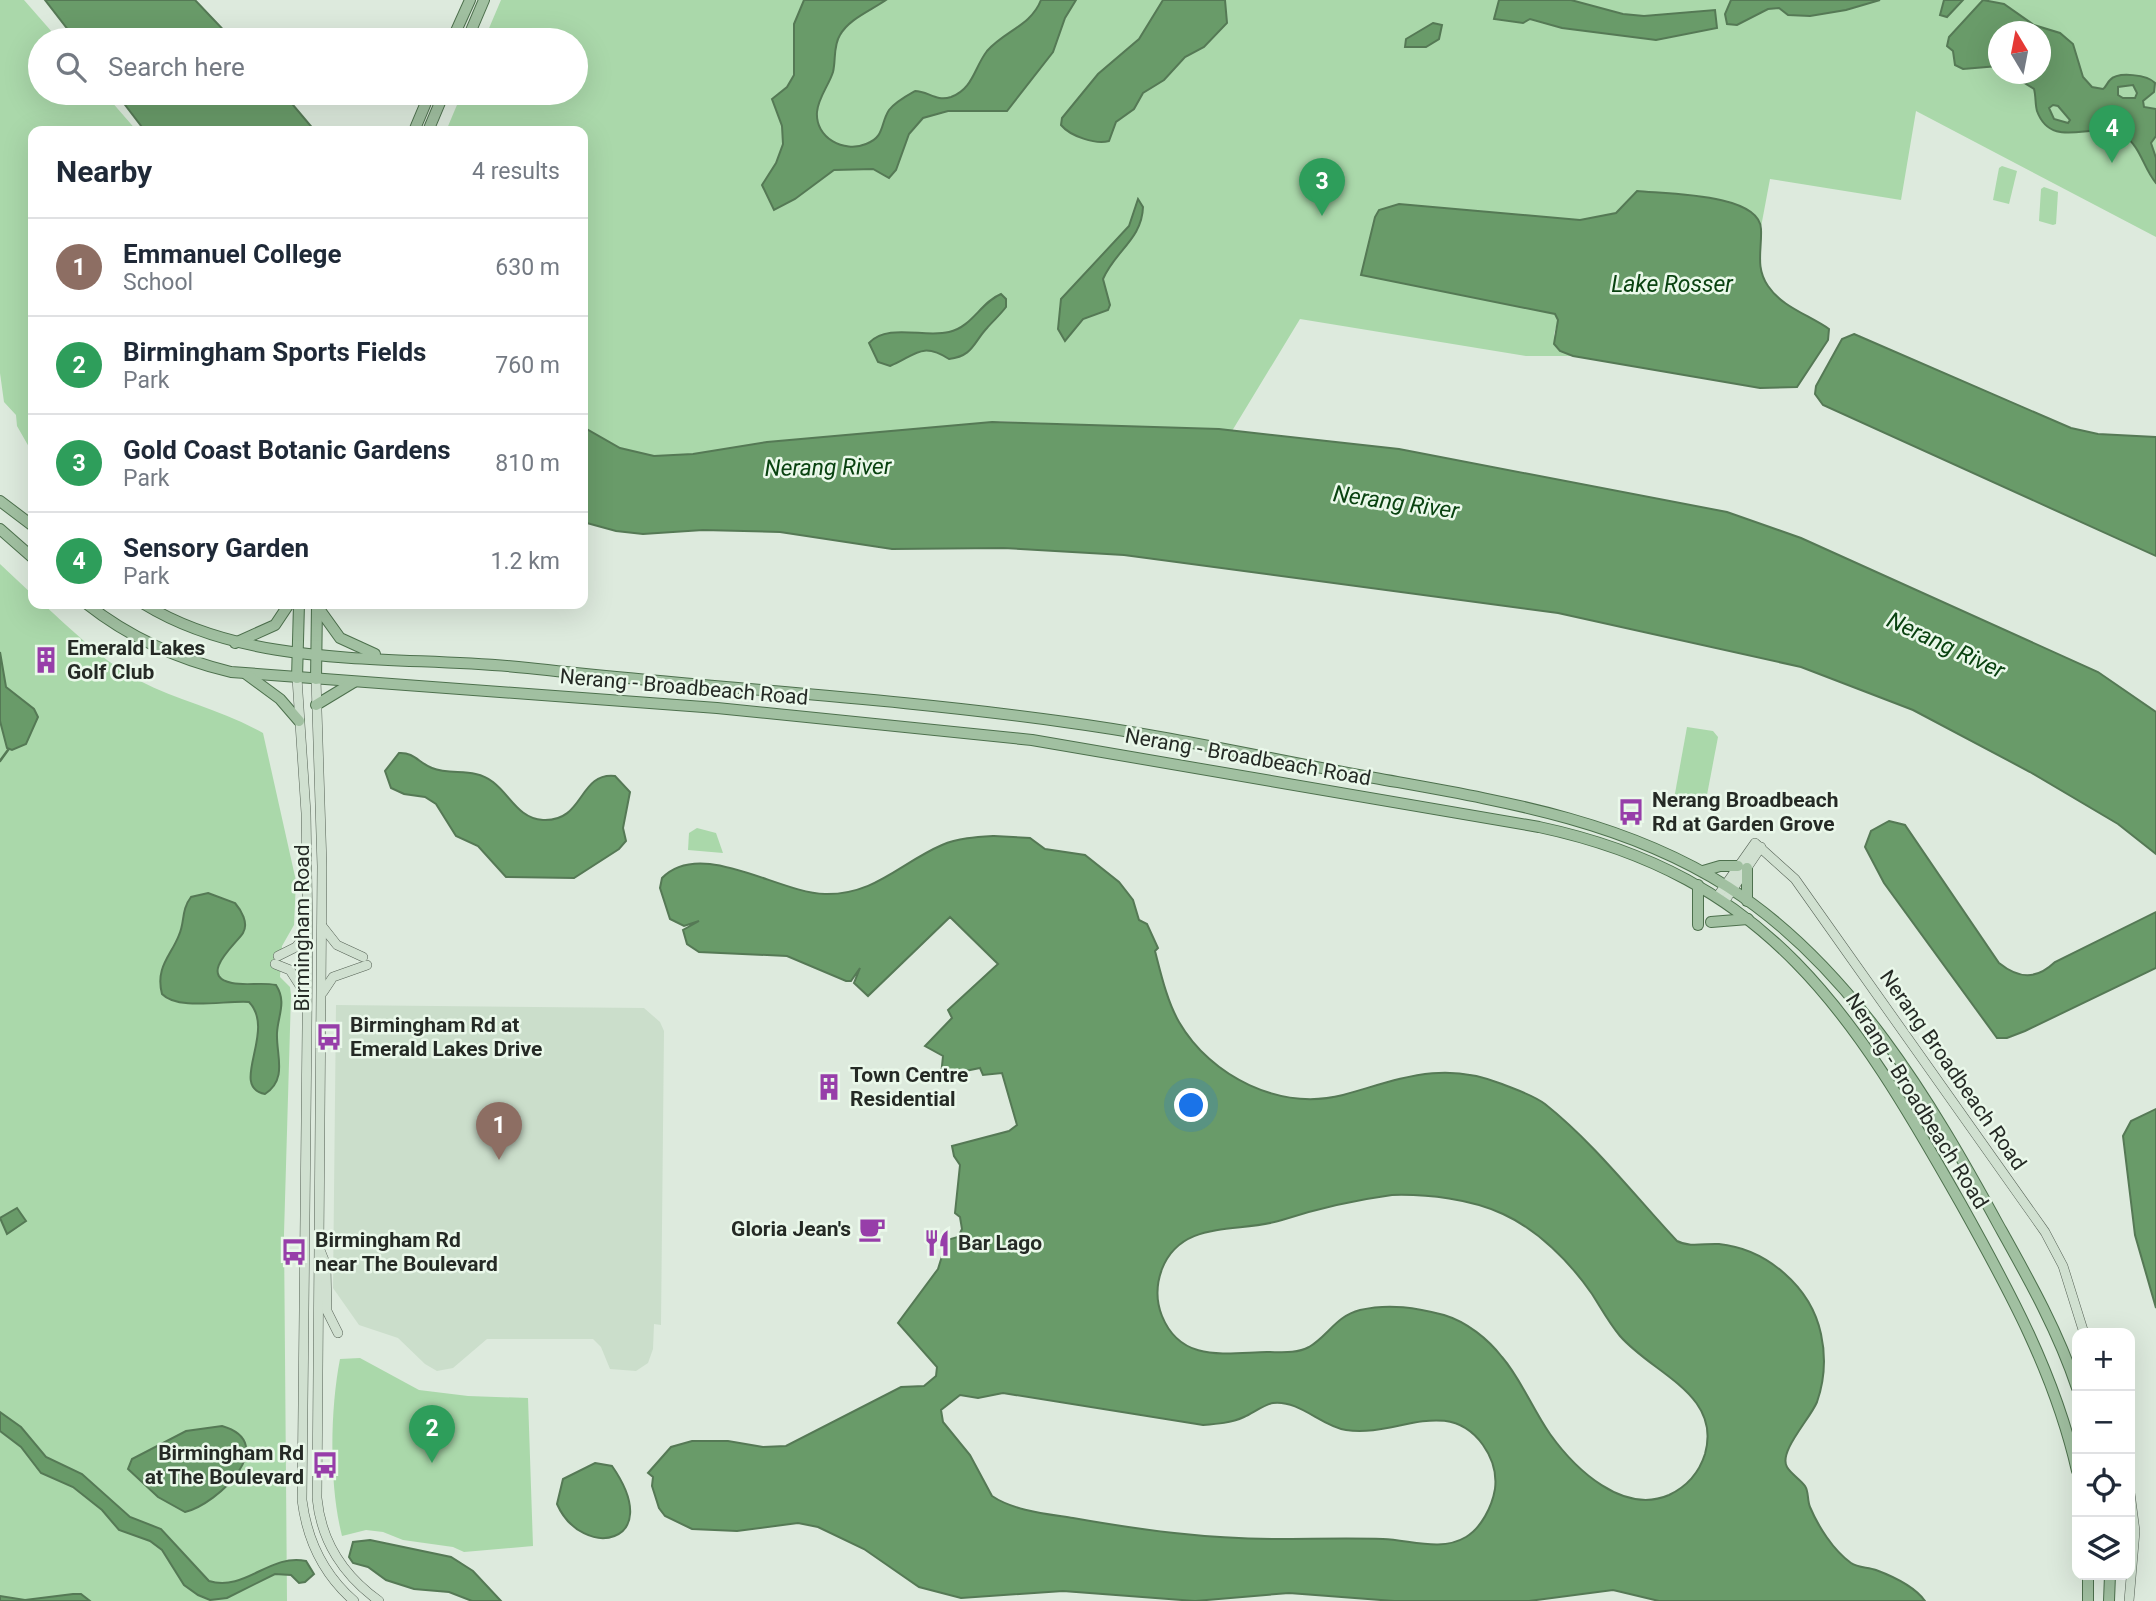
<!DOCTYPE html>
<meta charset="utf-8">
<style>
body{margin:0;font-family:Roboto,sans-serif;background:#f2f2f3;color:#1f2937}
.controls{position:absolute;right:21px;bottom:21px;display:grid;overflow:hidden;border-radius:14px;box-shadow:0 7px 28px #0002}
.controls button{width:63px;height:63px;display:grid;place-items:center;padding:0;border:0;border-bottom:2px solid #e0e1e3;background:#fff;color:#1f2937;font:35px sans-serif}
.compass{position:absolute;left:1988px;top:21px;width:63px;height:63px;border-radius:50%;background:#fff;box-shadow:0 7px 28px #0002;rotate:350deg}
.you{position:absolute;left:1192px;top:1106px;width:24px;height:24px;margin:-18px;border:5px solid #fff;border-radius:50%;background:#1a73e8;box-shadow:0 0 0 10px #1a73e833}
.badge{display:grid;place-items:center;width:46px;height:46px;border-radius:50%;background:#d93025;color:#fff;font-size:23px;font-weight:700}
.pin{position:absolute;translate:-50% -58px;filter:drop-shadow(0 2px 4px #0008)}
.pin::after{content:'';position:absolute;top:37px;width:24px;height:21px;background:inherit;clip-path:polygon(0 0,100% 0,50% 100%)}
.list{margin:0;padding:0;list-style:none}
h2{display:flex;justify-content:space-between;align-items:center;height:91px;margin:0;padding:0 28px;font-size:30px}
h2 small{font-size:23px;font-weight:400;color:#747a83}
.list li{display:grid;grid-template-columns:46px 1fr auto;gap:21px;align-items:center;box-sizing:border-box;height:98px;padding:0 28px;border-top:2px solid #e0e1e3}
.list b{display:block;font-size:26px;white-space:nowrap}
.list p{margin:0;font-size:23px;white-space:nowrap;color:#747a83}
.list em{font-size:23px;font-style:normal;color:#747a83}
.icon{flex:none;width:38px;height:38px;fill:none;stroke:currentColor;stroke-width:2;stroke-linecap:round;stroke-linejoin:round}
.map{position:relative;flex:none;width:2156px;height:1601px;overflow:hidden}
.search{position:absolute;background:#fff;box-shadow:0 7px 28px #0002;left:28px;top:28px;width:560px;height:77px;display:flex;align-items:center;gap:18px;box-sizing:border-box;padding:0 24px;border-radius:38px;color:#747a83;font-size:26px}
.panel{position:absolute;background:#fff;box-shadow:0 7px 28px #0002;left:28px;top:126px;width:560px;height:483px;border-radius:14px}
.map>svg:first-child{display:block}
</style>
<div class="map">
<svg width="2156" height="1601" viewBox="0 0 2156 1601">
<rect width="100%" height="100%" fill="#ddeadd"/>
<polygon fill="#cbdecb" points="336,1005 644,1008 660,1022 664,1031 661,1325 654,1324 653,1349 648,1363 636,1371 610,1369 601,1347 593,1339 487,1339 453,1368 437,1371 425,1364 398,1338 359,1325 333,1288"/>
<g fill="#aad8aa" fill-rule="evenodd">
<polygon points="0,0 24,0 59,40 40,40 40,93 104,93 137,131 33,131 33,454 17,426 16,415 4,402 0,373"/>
<path d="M501,0H2156V237L1916,111L1901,200L1770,179L1761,227C1746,191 1672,195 1637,191L1616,213L1580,220L1399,204L1380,210L1362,275L1555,314L1558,320L1554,334L1560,351L1573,356H1526L1300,319L1232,431L1000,421L767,442L693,454L654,456L620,448L583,427V131H446L462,93H576V40H484ZM1998,32H2040V74H1998Z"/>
<polygon points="2002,166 2017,171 2009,204 1993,200 1999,168"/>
<polygon points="2044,187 2058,192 2056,224 2053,225 2039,221 2041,189"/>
<path d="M0,564L33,595V604H43C71,629 106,664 140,681C179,701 222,710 263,733L296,881L294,925L282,946L280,977L290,987L291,995L284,1234L287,1601H0Z"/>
<polygon points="1687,727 1713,731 1718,737 1707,795 1695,802 1674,799"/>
<polygon points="697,828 716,833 723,853 688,850 689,833"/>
<path d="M360,1358L419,1390L468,1396L528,1398L533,1546L464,1552L453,1547L403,1540L383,1532L366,1530L342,1536C329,1485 330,1410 340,1359Z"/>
</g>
<g fill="#699b69" stroke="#557955" stroke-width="2" fill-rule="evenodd">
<polygon points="45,0 195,0 233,40 76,40"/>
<path d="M804,0H886C870,11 849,19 840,35C833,46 836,60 833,72C829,85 818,98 817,112C815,138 844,153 866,144C885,137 880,124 889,110C895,102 906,96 915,91C928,91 936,102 951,97C973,89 974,68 987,51C1004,31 1031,26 1041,0H1076L1065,18L1053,52L1007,111H948L923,118L909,134L896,170L889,178L873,169L834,170L795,199L774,210L762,185L776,163L783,144L782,126L772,99L787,87L794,75V24Z"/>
<path d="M1163,0H1225L1227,23L1204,47L1185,57L1164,80L1143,93L1134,109L1116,122L1109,141C1096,145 1070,136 1061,125L1062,118L1098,74L1139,39Z"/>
<polygon points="1499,0 1571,0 1623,14 1644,16 1715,10 1717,28 1656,40 1562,28 1530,19 1523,23 1494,19"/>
<polygon points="1731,0 1880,0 1846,10 1810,16 1788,15 1779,8 1768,9 1737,25 1727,24 1725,14"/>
<polygon points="1944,0 1963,0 1947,17 1940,15"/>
<path d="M1983,0L2004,4L2034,25L2060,33L2073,44L2083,77L2092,87L2103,89C2106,87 2107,83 2110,80C2118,71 2148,75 2155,83L2154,92L2143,101L2144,107L2156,109V136L2151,143L2156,158V183C2143,168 2141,146 2123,135C2094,119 2052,152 2037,111C2035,104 2036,96 2034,89L2010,74H2040V32H1998V66L1963,69L1955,65L1953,51L1947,46L1949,37ZM2133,85L2137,93L2135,98H2123L2118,95V87ZM2053,105L2058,106L2070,120L2068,123L2054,119L2049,108Z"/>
<polygon points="1433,23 1442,25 1439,39 1426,47 1405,47 1406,39"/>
<polygon points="116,93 283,93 315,131 145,131"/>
<path d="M1637,191C1664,194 1760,193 1761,229C1762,250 1755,267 1768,286C1782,307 1809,315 1829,329L1828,340L1797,387L1760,388L1573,356L1560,351L1554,344L1558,320L1555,314L1361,275L1375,217L1379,210L1399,204L1580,220L1616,213Z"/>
<path d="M1138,199L1143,207C1142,239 1115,251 1103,279L1110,305L1108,310L1083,319L1065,341L1058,329L1061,299L1129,226Z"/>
<path d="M1001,294L1006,299V307C1000,315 993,321 987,328C973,343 973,356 949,359C921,341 915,356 890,366L878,362L869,343C887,323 925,338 949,332C972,327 981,302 1001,294Z"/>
<polygon points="1854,334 2071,428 2098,434 2156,437 2156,556 1823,405 1815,394 1816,386 1842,339"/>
<polygon points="992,422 1219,429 1399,449 1727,512 1801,538 2098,672 2156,712 2156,854 2118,824 2030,772 1913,710 1801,667 1558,613 1124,555 1003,548 892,549 780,532 703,530 643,534 616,531 583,522 583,427 620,448 654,456 693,454 767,442"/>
<polygon points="0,652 6,687 34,709 38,717 26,744 12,750 7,748 0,721"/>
<path d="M399,753C414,752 419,763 432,768C452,776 474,767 493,782C511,796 518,818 543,820C585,822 578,772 615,776L630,792L623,828L626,841L619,849L574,878L506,877L478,846L456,836L436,804L425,797L404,794L391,788L385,771Z"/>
<path d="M1889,821L1905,825L1999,963C2019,979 2036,980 2055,962L2156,912V968L2025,1031L2007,1038H1997L1884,883L1865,847L1871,831Z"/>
<path d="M994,836L1030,838L1045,849L1085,855L1119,882L1133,900L1139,920L1147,924L1158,948L1155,951C1161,974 1167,1001 1179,1022C1211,1077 1280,1111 1343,1095C1401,1079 1442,1060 1502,1084C1517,1090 1533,1095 1545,1104C1594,1143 1634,1195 1677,1241C1690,1248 1706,1243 1719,1244C1767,1249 1811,1287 1821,1334C1826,1357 1825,1379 1817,1402C1810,1419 1778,1452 1787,1467C1791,1474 1800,1479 1805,1486C1809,1492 1807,1500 1810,1507C1818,1526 1833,1550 1851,1563C1858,1568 1868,1567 1876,1570C1892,1576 1915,1587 1925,1601H1659L1613,1590L1529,1601H1394L1289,1593L1195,1601L1063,1591L961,1598L919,1587L864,1549L818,1527L798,1523L737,1531L692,1529L665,1516L659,1508L652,1486L653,1477L648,1473L671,1447L692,1441H728L763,1447L786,1446L901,1387L924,1386L936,1376L937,1367L898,1323L938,1269L947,1240L958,1237L962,1229L960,1217L955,1213L960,1165L954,1156L952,1146L1009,1131L1017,1125L1002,1073L983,1075L980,1068L941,1076L943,1056L925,1046L952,1018L948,1010L998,964L950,917L868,996L854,983L860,968L851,981H846L787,956L699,952L687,944L683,930L699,921L684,926L670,919L660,888L662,878C701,838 778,893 825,894C875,895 900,863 942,845C958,838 977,837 994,836ZM1392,1195C1428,1194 1471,1199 1503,1214C1538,1230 1570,1262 1592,1294C1601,1308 1609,1323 1620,1336C1653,1374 1722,1394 1705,1454C1699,1473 1688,1486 1669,1495C1623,1515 1575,1469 1550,1434C1532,1408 1521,1379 1502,1357C1488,1339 1467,1322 1444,1315C1417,1308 1390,1303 1360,1310C1336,1316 1328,1336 1309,1347C1296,1354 1281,1352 1267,1352C1225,1353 1181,1363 1162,1316C1156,1301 1156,1285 1162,1269C1182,1218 1240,1234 1282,1220C1313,1210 1355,1200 1392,1195ZM1003,1393L1203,1425C1217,1424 1231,1423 1244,1417C1253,1413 1263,1405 1273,1403C1300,1400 1321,1426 1346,1430C1396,1438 1447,1395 1483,1445C1493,1459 1497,1473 1495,1489C1492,1507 1481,1528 1466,1537C1441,1552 1411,1540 1383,1539C1348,1538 1312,1539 1277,1539C1207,1539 1141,1530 1073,1518C1048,1514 1014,1511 992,1496L970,1455L943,1422L941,1410L960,1395L978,1398Z"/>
<path d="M208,893L235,903C241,910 249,923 243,933C238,942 196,976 232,983C247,986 261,982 276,985C287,1002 278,1015 277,1033C276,1055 288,1079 265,1094C228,1087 277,1031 249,1002C227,1000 178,1011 162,994C155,967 171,956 179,935C185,922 181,910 191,897Z"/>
<polygon points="2156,1109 2156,1308 2135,1235 2123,1136 2131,1121"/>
<polygon points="17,1208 26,1221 7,1234 0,1218"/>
<path d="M0,1412L21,1427L46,1457L82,1474L130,1517L161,1529L209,1581C245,1592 270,1553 306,1561L314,1574L305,1582L299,1583L291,1575L275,1574L227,1598L210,1600L198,1595L184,1585L162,1550L150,1541L119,1530L102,1510L73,1487L41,1473L21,1447L0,1431Z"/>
<path d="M222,1426C281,1443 218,1504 185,1512L158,1497L128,1469L132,1459L186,1431Z"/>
<path d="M595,1463L612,1466C667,1545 582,1561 557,1504L563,1479Z"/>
<polygon points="370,1540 451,1557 473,1571 501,1601 472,1601 449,1592 414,1589 386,1580 368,1567 353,1563 349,1557 353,1542"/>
<polygon points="73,1594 81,1594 90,1601 0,1601 0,1596 25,1600"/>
</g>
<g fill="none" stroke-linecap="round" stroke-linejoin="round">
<polyline stroke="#557955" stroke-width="2.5" points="0,761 8,750"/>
<defs>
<g id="secondary">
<path d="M297,678L306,813L308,933L302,1500C307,1540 323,1574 354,1601"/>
<path d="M316,679L322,866L317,1498C321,1541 344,1576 379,1601"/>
<polyline points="1717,897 1755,843 1795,879 2045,1232 2063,1266 2084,1333"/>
<polyline points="1724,902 1761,847"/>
<polyline points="322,926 337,945 363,957"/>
<polyline points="278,956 296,947 306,935"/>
<polyline points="275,964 290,970 306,995"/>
<polyline points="323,992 333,977 367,965"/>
<polyline points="320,1250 326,1265 327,1311 338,1333"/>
<polyline points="2129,1601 2135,1531 2130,1493"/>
</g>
<g id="primary">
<polyline points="452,40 470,0"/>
<polyline points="467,40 484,0"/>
<polyline points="414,131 430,93"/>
<polyline points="428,131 444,93"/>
<polyline points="0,501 33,526"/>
<polyline points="0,529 33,558"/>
<path d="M87,604C130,638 177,659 231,672L717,708L1032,740L1539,827C1769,876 1853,1013 1961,1204C2009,1290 2055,1374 2077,1471"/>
<path d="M144,604C255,672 402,654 528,668C707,688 887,697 1065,722C1162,735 1257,756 1353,774C1482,798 1615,815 1728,887C1850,965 1931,1101 1999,1226C2028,1278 2058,1331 2077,1388"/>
<polyline points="317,606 340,638 375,654"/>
<polyline points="235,643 275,625 289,604"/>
<polyline points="246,674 280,699 299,721"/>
<polyline points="297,678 299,604"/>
<polyline points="316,679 317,605"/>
<polyline points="316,705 354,682"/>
<polyline points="1747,868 1747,901"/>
<polyline points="1703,871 1720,866 1738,866"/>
<polyline points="1698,885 1698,925"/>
<polyline points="1711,922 1748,919"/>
<polyline points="2088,1601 2088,1575"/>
<polyline points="2109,1601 2110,1575"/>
</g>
</defs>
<use href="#secondary" stroke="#556155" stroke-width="10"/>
<use href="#primary" stroke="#4d704d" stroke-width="12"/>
<use href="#secondary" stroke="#d0e0d0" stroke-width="9"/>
<use href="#primary" stroke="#a1c0a1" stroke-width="10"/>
</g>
<defs>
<symbol id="building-bare" viewBox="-9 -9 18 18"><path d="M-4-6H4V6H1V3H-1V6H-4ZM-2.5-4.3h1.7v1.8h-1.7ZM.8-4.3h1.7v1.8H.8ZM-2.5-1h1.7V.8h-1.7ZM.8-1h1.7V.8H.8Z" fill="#973ea9" stroke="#eaf8ea" stroke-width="2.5" paint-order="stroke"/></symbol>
<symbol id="bus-bare" viewBox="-9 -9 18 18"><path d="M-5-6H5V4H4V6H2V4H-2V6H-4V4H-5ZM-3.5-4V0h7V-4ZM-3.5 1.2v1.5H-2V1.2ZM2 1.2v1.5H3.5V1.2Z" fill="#973ea9" stroke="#eaf8ea" stroke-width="2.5" paint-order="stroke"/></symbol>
<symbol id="cafe-bare" viewBox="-9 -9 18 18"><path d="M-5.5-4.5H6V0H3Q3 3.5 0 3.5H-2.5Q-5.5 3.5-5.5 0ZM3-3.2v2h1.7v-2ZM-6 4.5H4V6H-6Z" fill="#973ea9" stroke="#eaf8ea" stroke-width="2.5" paint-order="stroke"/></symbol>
<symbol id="restaurant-bare" viewBox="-9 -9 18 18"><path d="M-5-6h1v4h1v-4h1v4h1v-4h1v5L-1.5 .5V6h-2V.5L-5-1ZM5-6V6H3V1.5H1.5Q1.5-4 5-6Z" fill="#973ea9" stroke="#eaf8ea" stroke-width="2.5" paint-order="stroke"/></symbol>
</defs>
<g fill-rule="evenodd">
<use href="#building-bare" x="27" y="641" width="38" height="38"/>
<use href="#bus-bare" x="1612" y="793" width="38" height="38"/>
<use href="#bus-bare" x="310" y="1018" width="38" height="38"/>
<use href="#building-bare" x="810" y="1068" width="38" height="38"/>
<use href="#cafe-bare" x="853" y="1210" width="38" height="38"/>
<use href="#restaurant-bare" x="918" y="1224" width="38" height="38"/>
<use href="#bus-bare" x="275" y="1233" width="38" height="38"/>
<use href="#bus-bare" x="306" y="1446" width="38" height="38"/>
</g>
<g text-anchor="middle" stroke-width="5" stroke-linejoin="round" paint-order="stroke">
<g font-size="21" font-weight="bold" fill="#252a25" stroke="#eaf8ea" text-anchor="start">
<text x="67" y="655">Emerald Lakes<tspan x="67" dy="24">Golf Club</tspan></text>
<text x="1652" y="807">Nerang Broadbeach<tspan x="1652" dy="24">Rd at Garden Grove</tspan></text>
<text x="350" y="1032">Birmingham Rd at<tspan x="350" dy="24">Emerald Lakes Drive</tspan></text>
<text x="850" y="1082">Town Centre<tspan x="850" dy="24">Residential</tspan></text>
<text x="851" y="1236" text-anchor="end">Gloria Jean's</text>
<text x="315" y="1247">Birmingham Rd<tspan x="315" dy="24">near The Boulevard</tspan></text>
<text x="958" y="1250">Bar Lago</text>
<text x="304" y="1460" text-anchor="end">Birmingham Rd<tspan x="304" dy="24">at The Boulevard</tspan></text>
</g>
<g font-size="21" fill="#252a25" stroke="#eaf8ea">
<text transform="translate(684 687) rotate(5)" y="7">Nerang - Broadbeach Road</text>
<text transform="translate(1248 757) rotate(10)" y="7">Nerang - Broadbeach Road</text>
<text transform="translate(302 928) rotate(-90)" y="7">Birmingham Road</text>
<text transform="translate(1953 1070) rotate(55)" y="7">Nerang Broadbeach Road</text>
<text transform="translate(1917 1101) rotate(58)" y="7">Nerang - Broadbeach Road</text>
</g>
<g font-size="23" font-style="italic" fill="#094210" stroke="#eaf8ea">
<text x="1672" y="292">Lake Rosser</text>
<text transform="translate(828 467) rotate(-1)" y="8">Nerang River</text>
<text transform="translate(1396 502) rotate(8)" y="8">Nerang River</text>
<text transform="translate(1946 645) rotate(25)" y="8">Nerang River</text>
</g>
</g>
</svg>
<div class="controls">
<button>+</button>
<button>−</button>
<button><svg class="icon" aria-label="locate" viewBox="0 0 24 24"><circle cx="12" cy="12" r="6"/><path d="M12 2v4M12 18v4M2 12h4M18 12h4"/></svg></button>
<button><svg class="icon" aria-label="layers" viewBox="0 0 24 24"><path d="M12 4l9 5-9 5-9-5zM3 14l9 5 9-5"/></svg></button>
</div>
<svg class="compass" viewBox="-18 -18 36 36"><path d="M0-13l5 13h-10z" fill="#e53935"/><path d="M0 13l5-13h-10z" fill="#747a83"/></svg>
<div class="you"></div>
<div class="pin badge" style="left:499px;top:1160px;background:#8d6e63">1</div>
<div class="pin badge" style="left:432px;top:1463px;background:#2e9e5b">2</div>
<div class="pin badge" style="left:1322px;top:216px;background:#2e9e5b">3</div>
<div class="pin badge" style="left:2112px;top:163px;background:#2e9e5b">4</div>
<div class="search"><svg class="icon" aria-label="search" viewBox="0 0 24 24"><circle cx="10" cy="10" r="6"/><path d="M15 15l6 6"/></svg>Search here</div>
<section class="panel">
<h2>Nearby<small>4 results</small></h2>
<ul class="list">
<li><span class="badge" style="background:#8d6e63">1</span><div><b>Emmanuel College</b><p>School</p></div><em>630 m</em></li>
<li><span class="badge" style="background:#2e9e5b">2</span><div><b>Birmingham Sports Fields</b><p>Park</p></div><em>760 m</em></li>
<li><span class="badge" style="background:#2e9e5b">3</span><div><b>Gold Coast Botanic Gardens</b><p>Park</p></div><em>810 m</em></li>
<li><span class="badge" style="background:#2e9e5b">4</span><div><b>Sensory Garden</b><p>Park</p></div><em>1.2 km</em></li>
</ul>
</section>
</div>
